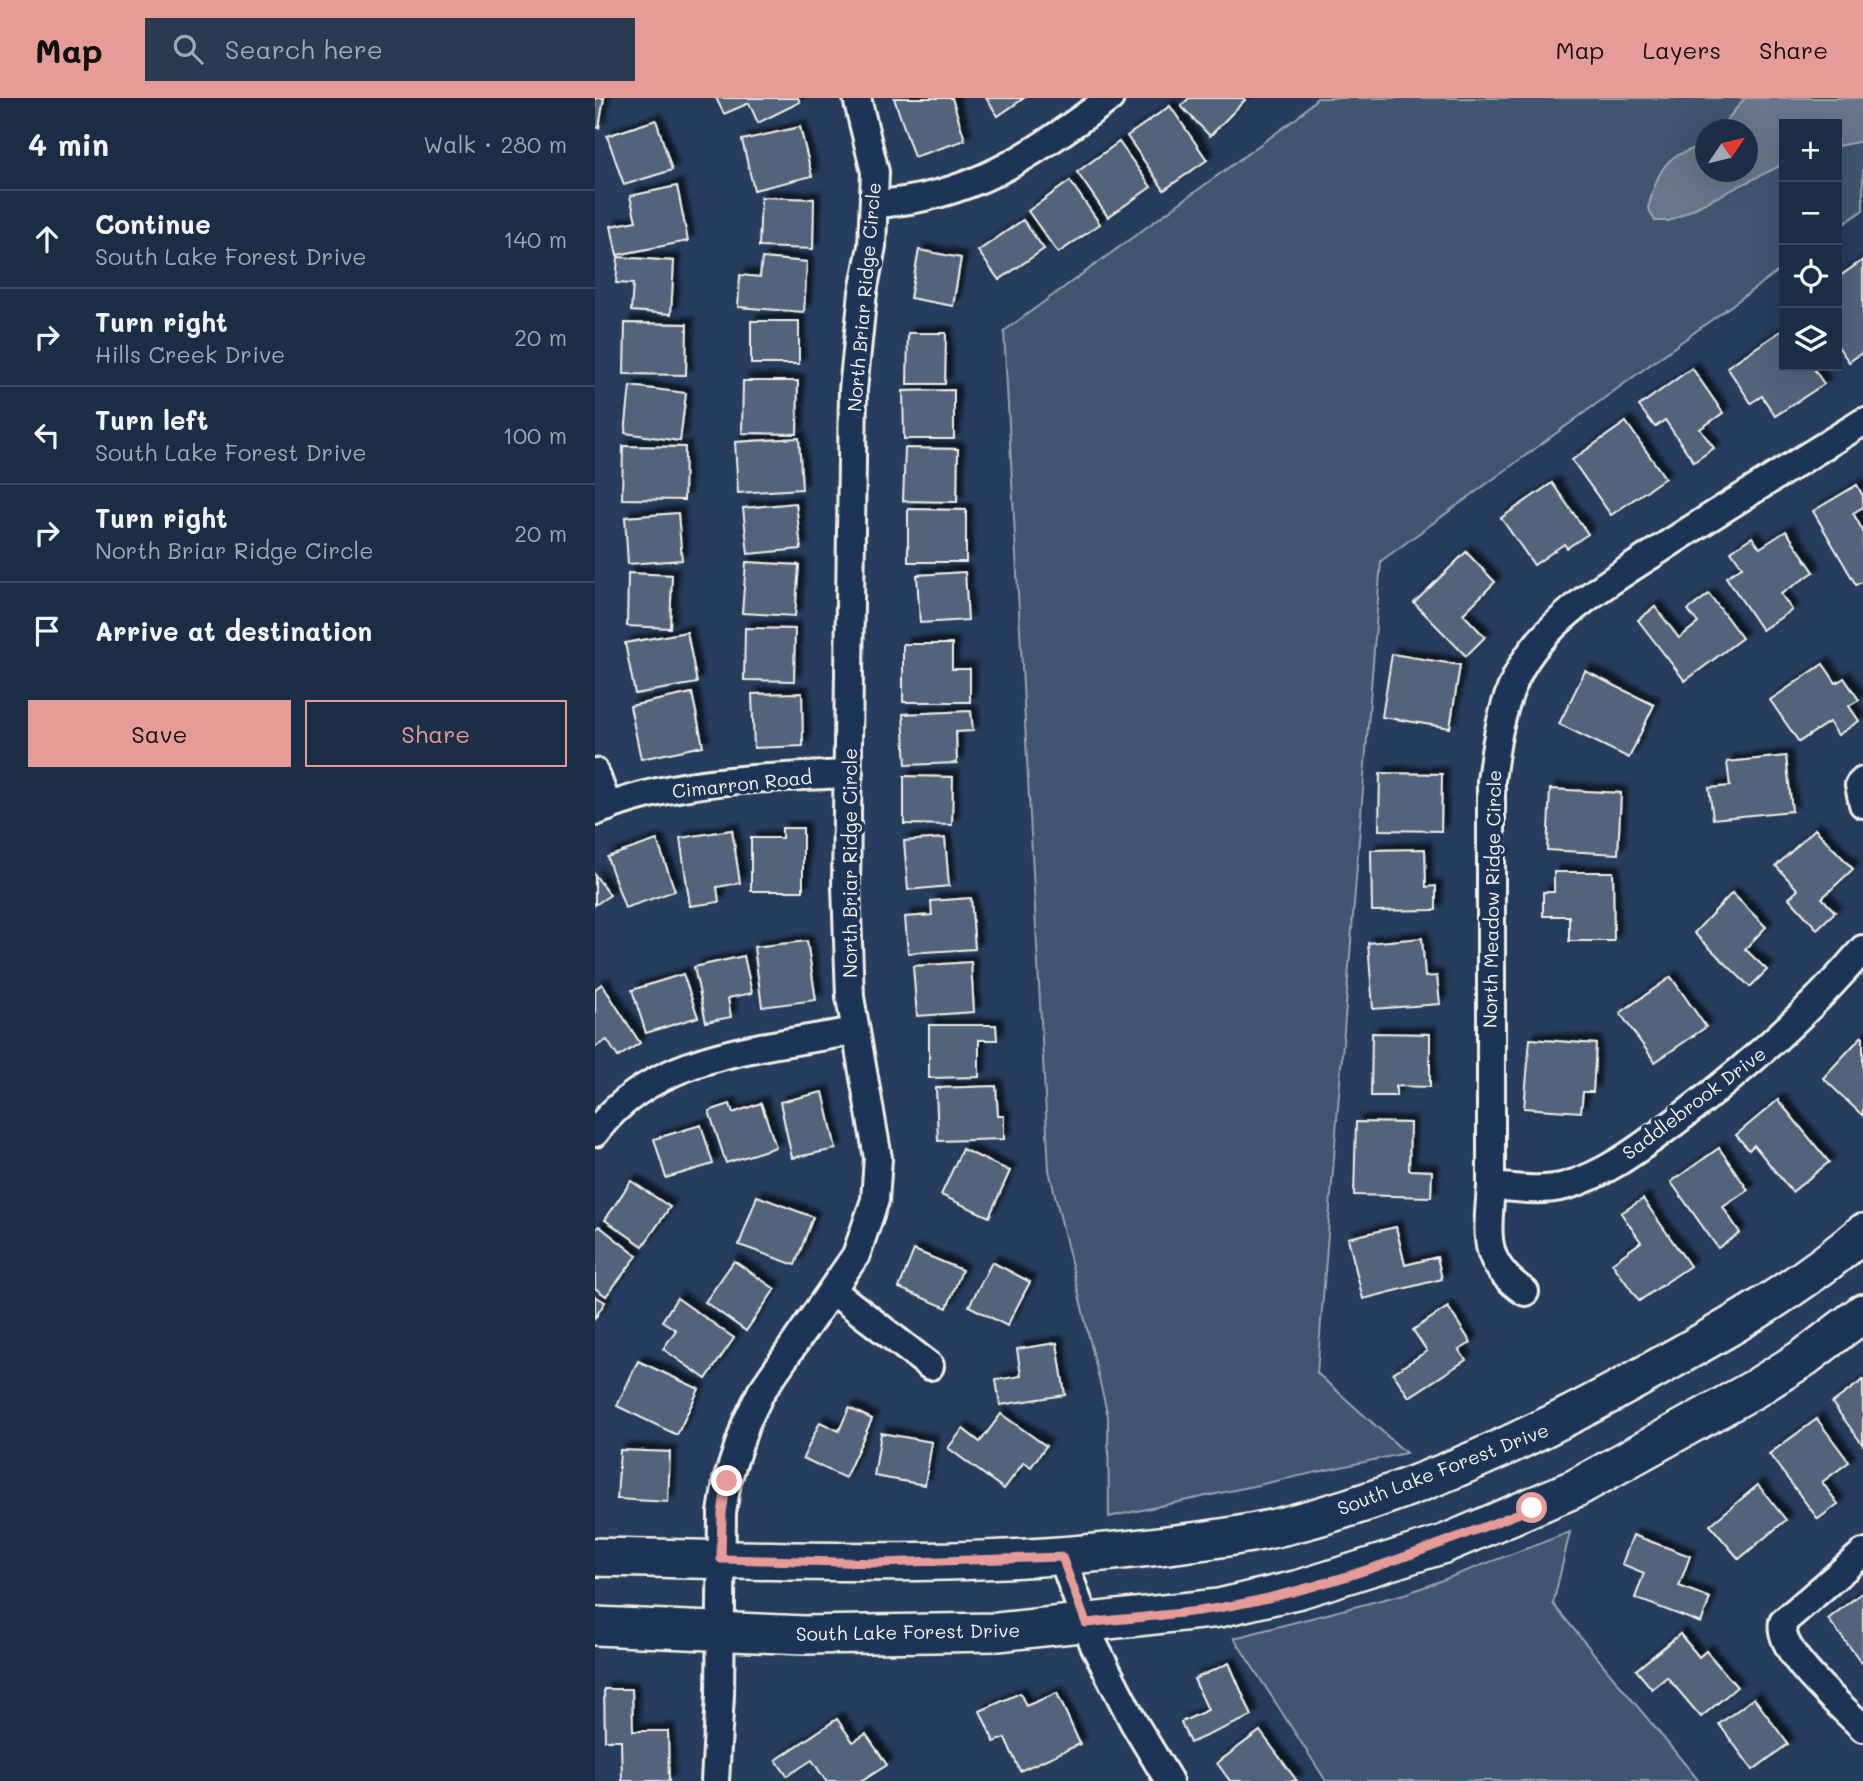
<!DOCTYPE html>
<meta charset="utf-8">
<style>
body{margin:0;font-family:Mali,sans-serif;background:#293a51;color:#f1f3f6}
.controls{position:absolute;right:21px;top:21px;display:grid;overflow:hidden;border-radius:0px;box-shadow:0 7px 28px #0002}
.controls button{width:63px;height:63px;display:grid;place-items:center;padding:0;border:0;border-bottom:2px solid #3a4a5f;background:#1c2e46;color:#f1f3f6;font:35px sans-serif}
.compass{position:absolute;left:1100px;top:21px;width:63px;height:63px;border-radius:50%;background:#1c2e46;box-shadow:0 7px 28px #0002;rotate:55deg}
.stop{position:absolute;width:21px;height:21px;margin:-16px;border:5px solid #e69b98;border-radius:50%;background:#fff}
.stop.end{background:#e69b98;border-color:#fff;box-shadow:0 2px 7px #0008}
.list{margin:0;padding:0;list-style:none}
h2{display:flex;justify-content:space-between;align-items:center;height:91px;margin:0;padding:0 28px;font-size:30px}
h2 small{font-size:23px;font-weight:400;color:#a0a8b3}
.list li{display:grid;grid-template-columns:46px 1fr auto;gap:21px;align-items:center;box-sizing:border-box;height:98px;padding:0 28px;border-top:2px solid #3a4a5f}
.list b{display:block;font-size:26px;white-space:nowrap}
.list p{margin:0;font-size:23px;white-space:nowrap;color:#a0a8b3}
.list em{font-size:23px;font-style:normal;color:#a0a8b3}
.actions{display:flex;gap:14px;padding:21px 28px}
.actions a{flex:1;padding:16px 0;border:2px solid #e69b98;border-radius:0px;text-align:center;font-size:24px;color:#e69b98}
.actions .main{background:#e69b98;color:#111}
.icon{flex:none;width:38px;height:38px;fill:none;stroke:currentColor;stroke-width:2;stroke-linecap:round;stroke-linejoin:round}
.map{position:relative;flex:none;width:1268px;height:1683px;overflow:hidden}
header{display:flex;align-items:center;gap:42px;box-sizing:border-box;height:98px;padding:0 35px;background:#e69b98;color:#111}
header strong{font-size:33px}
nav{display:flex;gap:38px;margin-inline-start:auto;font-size:24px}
.search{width:490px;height:63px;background:#293a51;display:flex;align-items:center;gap:18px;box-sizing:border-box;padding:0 24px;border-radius:0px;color:#a0a8b3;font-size:26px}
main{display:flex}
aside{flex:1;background:#1c2e46}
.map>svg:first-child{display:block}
</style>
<header>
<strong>Map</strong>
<div class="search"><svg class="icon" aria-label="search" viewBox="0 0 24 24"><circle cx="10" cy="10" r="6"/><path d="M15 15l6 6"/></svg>Search here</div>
<nav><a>Map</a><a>Layers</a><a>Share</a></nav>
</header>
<main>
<aside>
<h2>4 min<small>Walk · 280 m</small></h2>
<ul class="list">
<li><svg class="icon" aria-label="ahead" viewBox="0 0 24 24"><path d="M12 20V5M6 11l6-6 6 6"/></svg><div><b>Continue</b><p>South Lake Forest Drive</p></div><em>140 m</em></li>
<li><svg class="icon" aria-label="right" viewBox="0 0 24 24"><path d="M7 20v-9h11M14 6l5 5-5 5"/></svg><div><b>Turn right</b><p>Hills Creek Drive</p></div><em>20 m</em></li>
<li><svg class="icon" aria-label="left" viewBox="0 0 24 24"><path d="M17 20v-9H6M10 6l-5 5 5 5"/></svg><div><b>Turn left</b><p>South Lake Forest Drive</p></div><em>100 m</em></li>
<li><svg class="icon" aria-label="right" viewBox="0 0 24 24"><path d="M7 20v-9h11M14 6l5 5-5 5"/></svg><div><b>Turn right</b><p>North Briar Ridge Circle</p></div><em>20 m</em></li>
<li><svg class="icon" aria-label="arrive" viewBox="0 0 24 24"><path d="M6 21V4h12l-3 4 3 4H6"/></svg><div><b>Arrive at destination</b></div></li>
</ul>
<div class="actions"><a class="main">Save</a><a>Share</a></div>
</aside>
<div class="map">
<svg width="1268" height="1683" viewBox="0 0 1268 1683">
<defs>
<filter id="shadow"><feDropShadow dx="6" dy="-6" stdDeviation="2" flood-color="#0009"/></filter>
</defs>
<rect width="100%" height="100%" fill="#263d5d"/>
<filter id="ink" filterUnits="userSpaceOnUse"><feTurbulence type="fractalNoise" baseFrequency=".0143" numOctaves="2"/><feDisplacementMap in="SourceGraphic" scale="14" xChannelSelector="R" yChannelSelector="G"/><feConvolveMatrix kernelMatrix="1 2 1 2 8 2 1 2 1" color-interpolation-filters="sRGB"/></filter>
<g filter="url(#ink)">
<g fill="#40546f" stroke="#9aa2ac" stroke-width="2" fill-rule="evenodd">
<path d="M722,0H1268V112L1242,131V26H1189V169L786,463L722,1275L811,1355L514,1419L513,1318L454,1072L409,233L703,19ZM1111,32H1153V74H1111Z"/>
<polygon points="975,1434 958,1506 1104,1683 731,1683 639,1540 813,1495"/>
</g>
<path fill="#677588" stroke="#9fa7ae" stroke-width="2" d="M1150,0H1268V43L1242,48V26H1189V66L1074,123H1060L1053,110C1058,93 1063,70 1079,59C1089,53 1098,53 1110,44L1111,74H1153V32L1124,31Z"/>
<g fill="#52647b" stroke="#f4f1e8" stroke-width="2" filter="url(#shadow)">
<polygon points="0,0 9,0 4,30 0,29"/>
<polygon points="121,0 203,0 205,4 163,25 154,5 129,16"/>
<polygon points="299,0 357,0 370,42 319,59"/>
<polygon points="391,0 429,0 403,18"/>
<polygon points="594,0 648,0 650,2 615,38 586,8"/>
<polygon points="575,8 612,62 569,92 532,38"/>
<polygon points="61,22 77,72 29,87 12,38"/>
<polygon points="205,29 217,78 159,92 147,42"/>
<polygon points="524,44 556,89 513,119 482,74"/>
<polygon points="475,83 505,126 463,155 433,113"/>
<polygon points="82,88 93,143 22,157 16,128 41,123 35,98"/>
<polygon points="166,99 219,101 218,151 164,149"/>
<polygon points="428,122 449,151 404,182 383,153"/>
<polygon points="324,152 366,160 358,208 315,200"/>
<polygon points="23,159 79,163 76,216 36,213 38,186 21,185"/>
<polygon points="167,160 212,164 209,214 143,209 145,177 165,179"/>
<polygon points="1268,162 1268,254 1254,264 1242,247 1242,180"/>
<rect x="156" y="223" width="48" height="43"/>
<polygon points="30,225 92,226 91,277 29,276"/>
<polygon points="1189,231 1189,268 1217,268 1229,286 1180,318 1167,298 1156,305 1132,269"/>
<polygon points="313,235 351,235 350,286 312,286"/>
<polygon points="1097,270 1128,315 1105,331 1119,350 1099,364 1070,322 1060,329 1044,308"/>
<polygon points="148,283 203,283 202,336 147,335"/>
<polygon points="35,288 91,295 85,343 30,335"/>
<polygon points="359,292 359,341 309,341 308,293"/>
<polygon points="1031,324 1070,380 1016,417 977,362"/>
<polygon points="204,340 207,391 143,395 140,344"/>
<polygon points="28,348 90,349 89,402 27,401"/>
<polygon points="310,350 363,351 362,404 308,403"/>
<polygon points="957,385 993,436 972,450 969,446 939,467 906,420"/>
<polygon points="1262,387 1268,398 1268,409 1258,415 1268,433 1268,483 1261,487 1218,413"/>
<polygon points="201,405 206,451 153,456 148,410"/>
<polygon points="313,411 371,412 371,464 313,464"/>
<polygon points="83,415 87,462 33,466 30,419"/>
<polygon points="1191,433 1219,474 1186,496 1197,512 1167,532 1131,479 1147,469 1136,453 1157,439 1165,450"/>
<polygon points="871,454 900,484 868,516 890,539 871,558 819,505"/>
<polygon points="151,464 204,467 200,518 147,515"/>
<polygon points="370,474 373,522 325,525 322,477"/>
<polygon points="33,475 77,477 75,530 32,528"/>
<polygon points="1114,496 1147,540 1090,583 1043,522 1060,509 1084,540 1103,525 1093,512"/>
<polygon points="150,530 200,531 199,583 149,582"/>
<polygon points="92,534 102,585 40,596 30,545"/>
<polygon points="308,546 357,546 357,571 375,571 375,604 308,604"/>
<polygon points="797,556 865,567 855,630 787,619"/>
<polygon points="1228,566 1241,585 1249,580 1264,602 1254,608 1264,623 1243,637 1234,624 1204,644 1175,602"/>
<polygon points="990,573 1059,607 1034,660 964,626"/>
<polygon points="97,595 108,648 46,661 35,608"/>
<polygon points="207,595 208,648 159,650 157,596"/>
<polygon points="376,613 378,633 361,634 362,665 311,667 308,616"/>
<polygon points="1191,658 1197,713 1118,721 1114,690 1135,688 1132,664"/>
<polygon points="785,675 847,676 846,733 784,732"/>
<polygon points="309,678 358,679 357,727 309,726"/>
<polygon points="955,691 1026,695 1023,756 952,752"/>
<polygon points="187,730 208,730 208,793 156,793 156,740 187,740"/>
<polygon points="1220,731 1258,771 1227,800 1240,814 1222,831 1194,800 1203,792 1181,768"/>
<polygon points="137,732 145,785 122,789 124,804 95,808 85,740"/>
<polygon points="350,740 354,788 313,792 309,743"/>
<polygon points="62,742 80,793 30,810 12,759"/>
<polygon points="830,751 831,789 841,788 841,812 777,813 776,752"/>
<polygon points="959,774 1018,774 1019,843 974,843 974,818 948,818 948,794 959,794"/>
<polygon points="0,777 15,797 0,807"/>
<polygon points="1137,795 1171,829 1150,851 1172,872 1155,889 1099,835"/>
<polygon points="376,800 380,851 313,855 310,819 337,817 336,803"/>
<polygon points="827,840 830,879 842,878 845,906 778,911 773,845"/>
<polygon points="212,843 221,902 167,909 159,849"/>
<polygon points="149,858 157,895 133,900 136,919 111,924 99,869"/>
<polygon points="376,864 379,914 322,918 318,868"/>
<polygon points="88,876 103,919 51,935 37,892"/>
<polygon points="1076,879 1111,929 1060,964 1025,915"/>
<polygon points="7,886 45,945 23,959 12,942 0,949 0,891"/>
<polygon points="334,927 401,927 402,942 384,942 384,979 334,980"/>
<polygon points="777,935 835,936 835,989 801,988 801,998 776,998"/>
<polygon points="1267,938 1268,939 1268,1018 1228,980"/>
<polygon points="935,941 1001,946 998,994 988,994 986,1014 929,1010"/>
<polygon points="401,988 403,1018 409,1018 409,1041 343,1043 341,990"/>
<polygon points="228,994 241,1051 197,1060 185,1004"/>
<polygon points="1183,1002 1234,1064 1197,1094 1159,1047 1154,1052 1141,1037"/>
<polygon points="166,1005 181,1049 131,1065 114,1013 135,1006 138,1015"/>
<polygon points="761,1024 815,1025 814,1072 837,1073 836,1099 759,1097"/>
<polygon points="106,1027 118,1066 71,1080 59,1041"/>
<polygon points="1124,1050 1153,1092 1128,1109 1145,1135 1123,1150 1076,1084"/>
<polygon points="367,1051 415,1073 394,1119 346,1097"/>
<polygon points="36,1083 75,1109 48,1148 10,1122"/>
<polygon points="162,1098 218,1119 200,1167 144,1147"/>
<polygon points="1048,1101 1095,1168 1044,1203 1017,1165 1046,1144 1026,1115"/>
<polygon points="4,1128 42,1158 11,1198 0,1190 0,1132"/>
<polygon points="801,1129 810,1167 842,1159 847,1181 768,1201 753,1140"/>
<polygon points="319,1152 367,1172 352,1210 304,1190"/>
<polygon points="139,1163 180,1191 151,1233 110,1204"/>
<polygon points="397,1164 435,1184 412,1228 374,1208"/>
<polygon points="0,1198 10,1204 0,1220"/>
<polygon points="82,1200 139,1240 111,1281 68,1251 81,1232 67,1223"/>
<polygon points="853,1209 876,1245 864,1252 871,1262 814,1299 798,1275 832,1253 818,1232"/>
<polygon points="462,1245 470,1297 405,1307 401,1282 426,1278 422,1251"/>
<polygon points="43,1263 104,1291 82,1337 22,1308"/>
<polygon points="1268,1282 1268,1347 1237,1305"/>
<polygon points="254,1310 277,1321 250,1380 208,1360 225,1324 244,1333"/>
<polygon points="406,1316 451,1348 436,1369 429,1364 409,1391 353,1350 368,1331 385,1344"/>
<polygon points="1222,1321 1254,1364 1227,1384 1243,1406 1223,1421 1174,1356"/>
<polygon points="286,1335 337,1344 330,1387 279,1378"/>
<polygon points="25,1352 75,1354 73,1404 22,1401"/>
<polygon points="1163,1387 1191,1422 1144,1461 1115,1427"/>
<polygon points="1038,1437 1095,1458 1084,1488 1115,1500 1106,1525 1040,1500 1049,1475 1027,1466"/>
<polygon points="1268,1494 1268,1566 1233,1521"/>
<polygon points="1085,1536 1104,1559 1111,1553 1142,1589 1106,1619 1072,1579 1057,1591 1041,1572"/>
<polygon points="634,1565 657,1618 595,1645 586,1624 613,1612 599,1581"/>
<polygon points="9,1591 37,1591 38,1633 73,1633 74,1683 27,1683 26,1642 10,1642"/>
<polygon points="425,1595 431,1608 462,1595 485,1646 425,1673 410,1640 399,1644 385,1613"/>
<polygon points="1159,1600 1193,1646 1158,1672 1124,1626"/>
<polygon points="242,1621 258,1644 271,1636 292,1667 267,1683 231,1683 217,1662 192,1678 181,1662"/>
<polygon points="665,1633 702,1683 635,1683 622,1665"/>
</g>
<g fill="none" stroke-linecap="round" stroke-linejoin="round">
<defs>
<g id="minor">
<path d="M280,106C379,100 437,56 515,0"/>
<polyline points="0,674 13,709"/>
<polyline points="1268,683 1264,687 1268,706"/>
<path d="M0,714C80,680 170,680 254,676"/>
<path d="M0,1035C58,954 171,950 260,933"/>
<path d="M896,1088C921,1090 947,1094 970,1088C1012,1076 1046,1049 1080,1024C1149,972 1212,917 1268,851"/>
<polyline points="238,1193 335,1268"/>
<path d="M930,1194C885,1164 893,1136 896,1088V683C901,643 907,602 928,566C959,515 1021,480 1070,448C1135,406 1202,365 1268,324"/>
<path d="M1268,1455L1188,1524C1181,1554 1247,1608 1268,1630"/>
<polyline points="467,1459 499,1547 539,1625 574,1683"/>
<polyline points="120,1683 125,1597 127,1415 132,1383 151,1325 166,1294 261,1157 280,1102 283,1060 255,899 251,788 258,292 268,194 277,148 280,74 262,0"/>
</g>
<g id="secondary">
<path d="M0,1459C183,1462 364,1472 547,1450C596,1444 645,1439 693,1427C820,1395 940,1339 1053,1275C1127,1234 1204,1191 1268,1135"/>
<polyline points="0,1528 209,1537 403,1534 624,1510 705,1491 849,1446 981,1390 1161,1290 1210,1259 1268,1215"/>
</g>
</defs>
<use href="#minor" stroke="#f4f1e8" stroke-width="32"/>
<use href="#secondary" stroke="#f4f1e8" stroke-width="42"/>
<use href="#minor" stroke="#1d3557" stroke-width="26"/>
<use href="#secondary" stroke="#1d3557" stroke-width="37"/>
</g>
</g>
<g fill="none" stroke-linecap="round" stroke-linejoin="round" filter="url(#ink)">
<path stroke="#e69b98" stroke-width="9" d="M132,1383L127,1415L126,1461L283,1465L467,1459L491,1525C535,1520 579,1517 623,1510C731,1492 836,1450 937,1410"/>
</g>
<g text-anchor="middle" stroke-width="7" stroke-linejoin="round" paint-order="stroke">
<g font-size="19" fill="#f4f1e8" stroke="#1d3557">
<text transform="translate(269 199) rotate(-85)" y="7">North Briar Ridge Circle</text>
<text transform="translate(147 686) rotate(-6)" y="7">Cimarron Road</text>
<text transform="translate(255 765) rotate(-90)" y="7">North Briar Ridge Circle</text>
<text transform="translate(897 801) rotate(-89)" y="7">North Meadow Ridge Circle</text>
<text transform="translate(1099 1005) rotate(-37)" y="7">Saddlebrook Drive</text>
<text transform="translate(848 1371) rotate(-21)" y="7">South Lake Forest Drive</text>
<text transform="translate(313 1534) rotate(-1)" y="7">South Lake Forest Drive</text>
</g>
</g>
</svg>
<div class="controls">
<button>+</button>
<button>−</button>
<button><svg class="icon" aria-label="locate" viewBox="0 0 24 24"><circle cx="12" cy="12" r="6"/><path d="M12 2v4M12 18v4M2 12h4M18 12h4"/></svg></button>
<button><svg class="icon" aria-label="layers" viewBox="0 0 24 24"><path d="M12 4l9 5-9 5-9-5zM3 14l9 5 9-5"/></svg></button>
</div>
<svg class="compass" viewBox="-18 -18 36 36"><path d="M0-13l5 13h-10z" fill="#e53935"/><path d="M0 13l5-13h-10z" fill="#a0a8b3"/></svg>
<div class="stop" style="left:937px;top:1410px"></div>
<div class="stop end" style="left:132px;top:1383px"></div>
</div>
</main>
